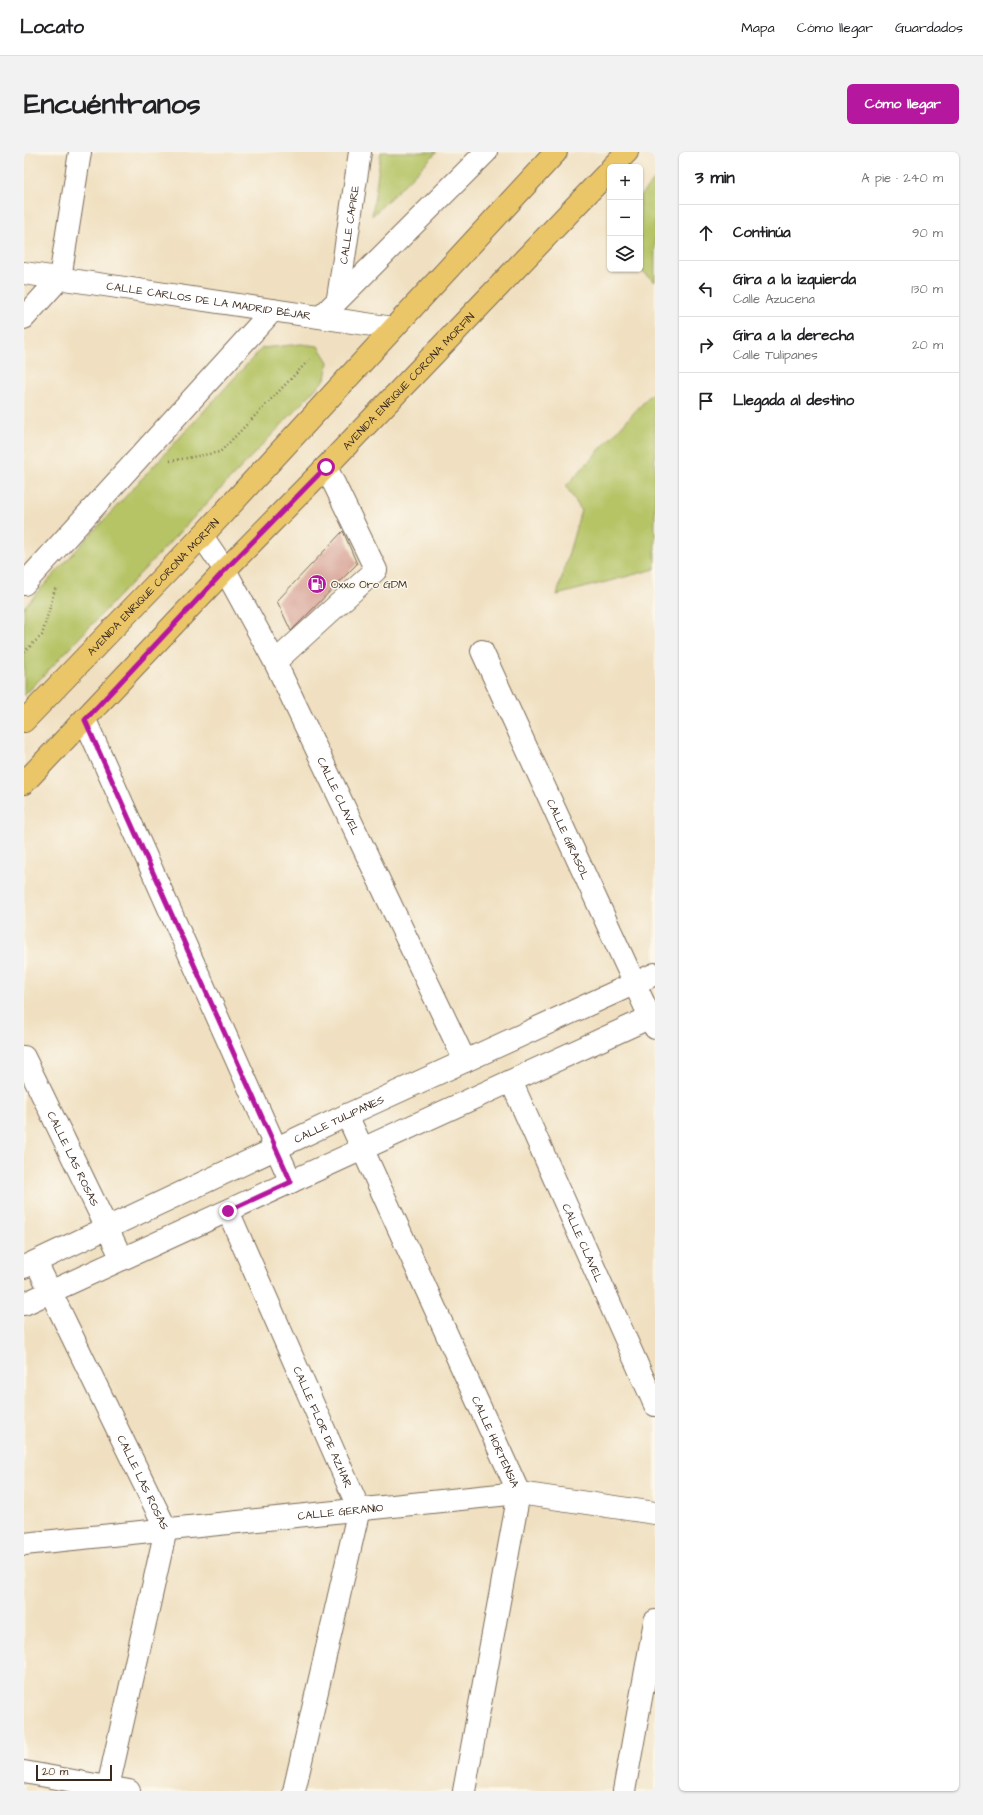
<!DOCTYPE html>
<html lang="es">
<meta charset="utf-8">
<style>
body{margin:0;font-family:"Architects Daughter",sans-serif;background:#f2f2f2;color:#202124}
.controls{position:absolute;right:12px;top:12px;display:grid;overflow:hidden;border-radius:6px;box-shadow:0 1px 3px #0004}
.controls button{width:36px;height:36px;display:grid;place-items:center;padding:0;border:0;border-bottom:1px solid #e0e0e0;background:#fff;color:#202124;font:20px sans-serif}
.scale{position:absolute;left:12px;bottom:10px;width:76px;box-sizing:border-box;padding-left:4px;border:2px solid #3b2a1e;border-top:0;font-size:11px;line-height:14px;white-space:nowrap;color:#3b2a1e;-webkit-text-stroke:3px #fbf7ec;paint-order:stroke}
.stop{position:absolute;width:12px;height:12px;margin:-9px;border:3px solid #b5179e;border-radius:50%;background:#fff}
.stop.end{background:#b5179e;border-color:#fff;box-shadow:0 1px 4px #0008}
.list{margin:0;padding:0;list-style:none}
h2{display:flex;justify-content:space-between;align-items:center;height:52px;margin:0;padding:0 16px;font-size:17px}
h2 small{font-size:13px;font-weight:400;color:#757577}
.list li{display:grid;grid-template-columns:26px 1fr auto;gap:12px;align-items:center;box-sizing:border-box;height:56px;padding:0 16px;border-top:1px solid #e0e0e0}
.list b{display:block;font-size:15px;white-space:nowrap}
.list p{margin:0;font-size:13px;white-space:nowrap;color:#757577}
.list em{font-size:13px;font-style:normal;color:#757577}
.icon{flex:none;width:22px;height:22px;fill:none;stroke:currentColor;stroke-width:2;stroke-linecap:round;stroke-linejoin:round}
.map{position:relative;flex:none;width:631px;height:1639px;overflow:hidden;border-radius:6px}
header{display:flex;align-items:center;gap:24px;box-sizing:border-box;height:56px;padding:0 20px;background:#fff;border-bottom:1px solid #e0e0e0}
header strong{font-size:19px}
nav{display:flex;gap:22px;margin-inline-start:auto;font-size:14px}
.intro{display:flex;align-items:center;justify-content:space-between;box-sizing:border-box;height:96px;padding:0 24px}
h1{margin:0;font-size:28px}
.button{padding:10px 18px;border-radius:6px;background:#b5179e;color:#fff;font-size:14px;font-weight:700}
main{display:flex;gap:24px;padding:0 24px}
aside{flex:1;background:#fff;border-radius:6px;box-shadow:0 1px 3px #0004}
.map>svg:first-child{display:block}
</style>
<header>
<strong>Locato</strong>
<nav><a>Mapa</a><a>Cómo llegar</a><a>Guardados</a></nav>
</header>
<div class="intro"><h1>Encuéntranos</h1><a class="button">Cómo llegar</a></div>
<main>
<div class="map">
<svg width="631" height="1639" viewBox="0 0 631 1639">
<rect width="100%" height="100%" fill="#fbf7ec"/>
<filter id="ink" filterUnits="userSpaceOnUse"><feTurbulence type="fractalNoise" baseFrequency=".025" numOctaves="2"/><feDisplacementMap in="SourceGraphic" scale="8" xChannelSelector="R" yChannelSelector="G"/><feConvolveMatrix kernelMatrix="1 2 1 2 8 2 1 2 1" color-interpolation-filters="sRGB"/></filter>
<filter id="wash" filterUnits="userSpaceOnUse"><feTurbulence type="fractalNoise" baseFrequency=".012" numOctaves="4" result="noise"/><feDisplacementMap in="SourceGraphic" scale="16" xChannelSelector="R" yChannelSelector="G"/><feGaussianBlur stdDeviation="0.9" result="paint"/><feColorMatrix in="noise" values="0 0 0 0 0 0 0 0 0 0 0 0 0 0 0 0 0 1.4 0 .05"/><feComposite in="paint" operator="in"/></filter>
<g filter="url(#wash)">
<rect width="100%" height="100%" fill="#f0e0c1"/>
<g fill="#b6c466" stroke="#787742">
<polygon points="357,0 413,0 348,64"/>
<polygon points="631,27 631,130 616,117 616,44"/>
<polygon points="277,192 294,194 304,210 301,227 0,544 0,455 238,196"/>
<polygon points="631,238 631,417 533,443 557,358 542,334"/>
</g>
<g id="blocks">
<polygon fill="#d39689" points="319,379 333,412 267,479 253,449"/>
</g>
</g>
<g filter="url(#ink)">
<use href="#blocks" fill-opacity="0" stroke="#7a6a57" stroke-width="1"/>
<g fill="none" stroke-linecap="round" stroke-linejoin="round">
<defs>
<g id="minor">
<path id="s1" d="M0,121L369,176"/>
<path id="s2" d="M314,146L336,0"/>
<polyline points="297,165 462,0"/>
<polyline points="0,166 36,126 56,0"/>
<path id="s3" d="M178,384L201,418L251,510L441,909"/>
<polyline points="0,432 249,158"/>
<path id="s4" d="M458,499L631,876"/>
<polyline points="251,510 352,418 302,315"/>
<polyline points="61,568 267,1030"/>
<path id="s5" d="M0,905L98,1107"/>
<path id="s6" d="M487,929L631,1253"/>
<path id="s7" d="M323,963L495,1341L440,1639"/>
<path id="s8" d="M204,1059L335,1357L270,1639"/>
<path id="s9" d="M12,1110L142,1377L84,1635"/>
<path id="s10" d="M0,1115L323,963L631,822"/>
<polyline points="0,1152 631,863"/>
<path id="s11" d="M0,1392L495,1341L631,1361"/>
<polyline points="0,1620 105,1639"/>
<polyline points="600,1639 631,1469"/>
</g>
<g id="major">
<polyline points="588,15 603,0"/>
<path id="s12" d="M0,569L178,384L532,0"/>
<path id="s13" d="M0,631L201,418L302,315L586,18"/>
</g>
</defs>
<use href="#minor" stroke="#7a6a57" stroke-width="24"/>
<use href="#major" stroke="#7a6a57" stroke-width="24"/>
<g stroke="#7a6a57" stroke-width="2.5" stroke-dasharray="1 3" stroke-linecap="butt">
<polyline points="146,309 196,300 286,207"/>
<polyline points="0,500 18,483 32,434"/>
</g>
<use href="#minor" stroke="#fff" stroke-width="22"/>
<use href="#major" stroke="#ebc669" stroke-width="22"/>
</g>
</g>
<g fill="none" stroke-linecap="round" stroke-linejoin="round" filter="url(#ink)">
<polyline stroke="#b5179e" stroke-width="5" points="204,1059 267,1030 61,568 201,418 302,315"/>
</g>
<defs>
<symbol id="fuel-disc" viewBox="-11 -11 22 22"><circle r="9.5" fill="#b5179e" stroke="#fbf7ec"/><path d="M-5.5-6h7V0h2V4h1.3V-2.5L3-4.5l.8-.8L6-3V5H2.5V1h-1V6h-7ZM-4.2-4.7v3.2H.2V-4.7Z" fill="#fff"/></symbol>
</defs>
<g fill-rule="evenodd">
<use href="#fuel-disc" x="282" y="421" width="22" height="22"/>
</g>
<g text-anchor="middle" stroke-width="3" stroke-linejoin="round" paint-order="stroke">
<g font-size="11" fill="#3b2a1e" stroke="#fbf7ec">
<text dy="4" stroke="none"><textPath href="#s2" startOffset="74">CALLE CAPIRE</textPath></text>
<text dy="4" stroke="none"><textPath href="#s1" startOffset="187">CALLE CARLOS DE LA MADRID BÉJAR</textPath></text>
<text dy="4" stroke="none"><textPath href="#s13" startOffset="556">AVENIDA ENRIQUE CORONA MORFÍN</textPath></text>
<text dy="4" stroke="none"><textPath href="#s12" startOffset="186">AVENIDA ENRIQUE CORONA MORFÍN</textPath></text>
<text dy="4" stroke="none"><textPath href="#s3" startOffset="294">CALLE CLAVEL</textPath></text>
<text dy="4" stroke="none"><textPath href="#s4" startOffset="207">CALLE GIRASOL</textPath></text>
<text dy="4" stroke="none"><textPath href="#s10" startOffset="348">CALLE TULIPANES</textPath></text>
<text dy="4" stroke="none"><textPath href="#s5" startOffset="113">CALLE LAS ROSAS</textPath></text>
<text dy="4" stroke="none"><textPath href="#s6" startOffset="177">CALLE CLAVEL</textPath></text>
<text dy="4" stroke="none"><textPath href="#s8" startOffset="236">CALLE FLOR DE AZHAR</textPath></text>
<text dy="4" stroke="none"><textPath href="#s7" startOffset="359">CALLE HORTENSIA</textPath></text>
<text dy="4" stroke="none"><textPath href="#s9" startOffset="245">CALLE LAS ROSAS</textPath></text>
<text dy="4" stroke="none"><textPath href="#s11" startOffset="318">CALLE GERANIO</textPath></text>
</g>
<g font-size="11" fill="#3b2a1e" stroke="#fbf7ec" text-anchor="start">
<text x="307" y="436">Oxxo Oro GDM</text>
</g>
</g>
</svg>
<div class="controls">
<button>+</button>
<button>−</button>
<button><svg class="icon" aria-label="layers" viewBox="0 0 24 24"><path d="M12 4l9 5-9 5-9-5zM3 14l9 5 9-5"/></svg></button>
</div>
<div class="scale">20 m</div>
<div class="stop" style="left:302px;top:315px"></div>
<div class="stop end" style="left:204px;top:1059px"></div>
</div>
<aside>
<h2>3 min<small>A pie · 240 m</small></h2>
<ul class="list">
<li><svg class="icon" aria-label="ahead" viewBox="0 0 24 24"><path d="M12 20V5M6 11l6-6 6 6"/></svg><div><b>Continúa</b></div><em>90 m</em></li>
<li><svg class="icon" aria-label="left" viewBox="0 0 24 24"><path d="M17 20v-9H6M10 6l-5 5 5 5"/></svg><div><b>Gira a la izquierda</b><p>Calle Azucena</p></div><em>130 m</em></li>
<li><svg class="icon" aria-label="right" viewBox="0 0 24 24"><path d="M7 20v-9h11M14 6l5 5-5 5"/></svg><div><b>Gira a la derecha</b><p>Calle Tulipanes</p></div><em>20 m</em></li>
<li><svg class="icon" aria-label="arrive" viewBox="0 0 24 24"><path d="M6 21V4h12l-3 4 3 4H6"/></svg><div><b>Llegada al destino</b></div></li>
</ul>
</aside>
</main>
